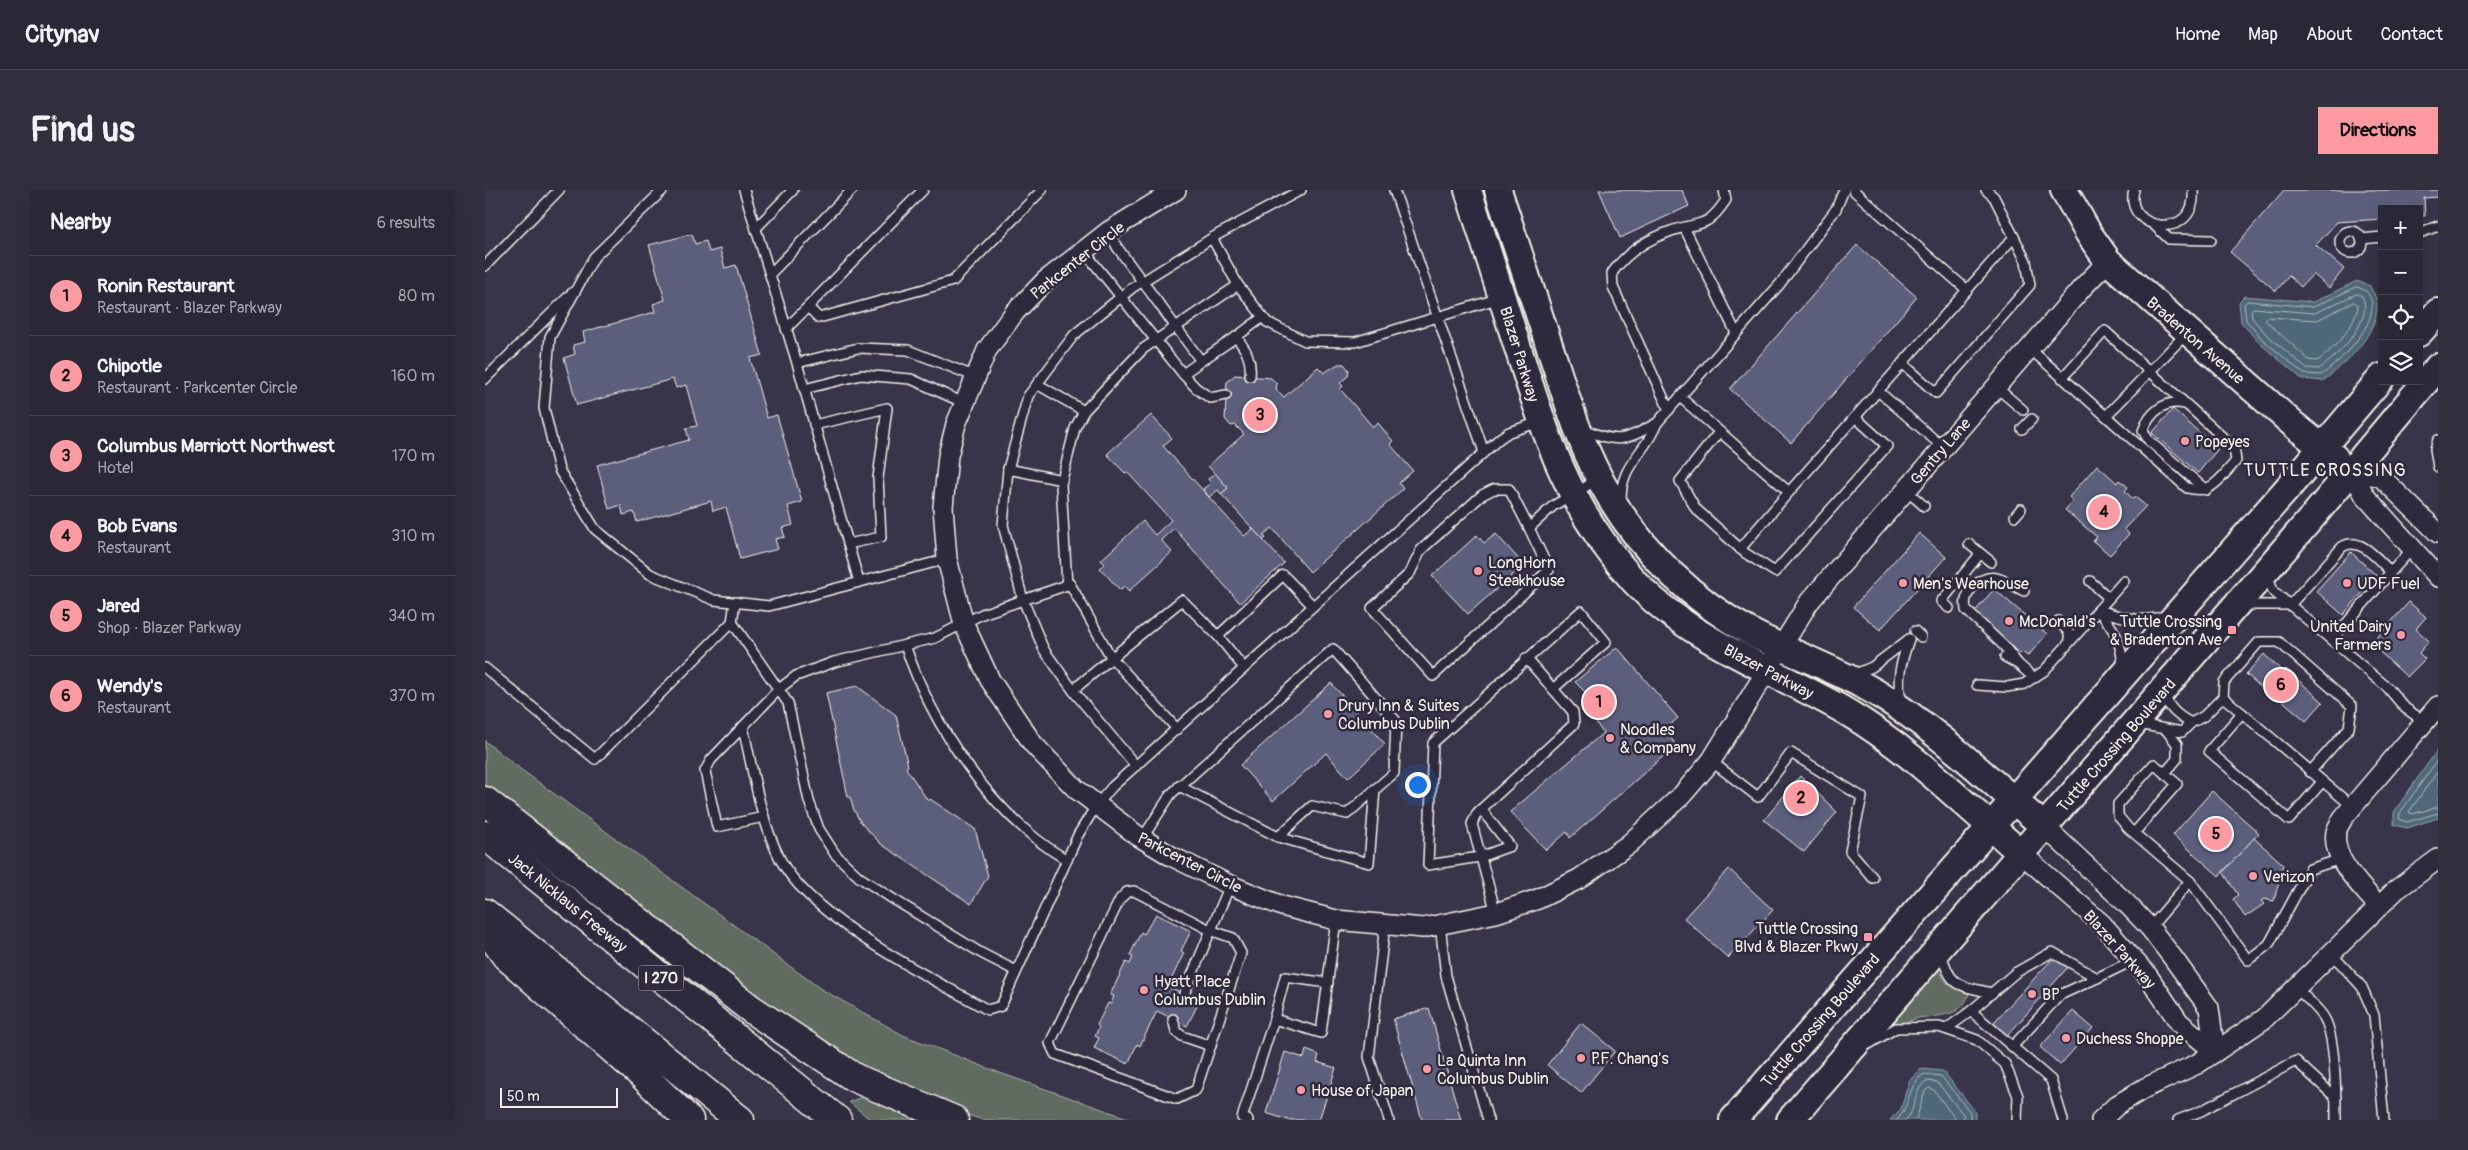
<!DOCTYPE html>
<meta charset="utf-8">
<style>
body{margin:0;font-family:Pangolin,sans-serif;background:#322f3f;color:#f1f3f6}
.controls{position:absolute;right:15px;top:15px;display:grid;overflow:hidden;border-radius:0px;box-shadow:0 5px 20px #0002}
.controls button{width:45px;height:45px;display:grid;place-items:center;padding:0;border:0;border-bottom:1px solid #464452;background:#2a2737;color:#f1f3f6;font:25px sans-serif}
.scale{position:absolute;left:15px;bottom:12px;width:118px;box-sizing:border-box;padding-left:5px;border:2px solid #f4f1e8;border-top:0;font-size:14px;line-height:18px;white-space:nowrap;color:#f4f1e8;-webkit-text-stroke:4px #2f2a3d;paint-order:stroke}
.you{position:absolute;left:932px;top:594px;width:18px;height:18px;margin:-12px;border:4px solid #fff;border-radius:50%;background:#1a73e8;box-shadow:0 0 0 8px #1a73e833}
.badge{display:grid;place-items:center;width:32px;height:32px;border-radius:50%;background:#ff9aa2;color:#111;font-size:16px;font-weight:700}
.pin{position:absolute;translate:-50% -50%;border:2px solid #fff;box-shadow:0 1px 5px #0006}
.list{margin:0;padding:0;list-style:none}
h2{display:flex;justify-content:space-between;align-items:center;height:65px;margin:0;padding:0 20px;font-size:21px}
h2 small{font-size:16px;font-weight:400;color:#a5a5ad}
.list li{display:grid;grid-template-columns:32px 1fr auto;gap:15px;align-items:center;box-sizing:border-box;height:80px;padding:0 20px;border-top:1px solid #464452}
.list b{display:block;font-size:19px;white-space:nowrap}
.list p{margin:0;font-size:16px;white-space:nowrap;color:#a5a5ad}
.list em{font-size:16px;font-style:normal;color:#a5a5ad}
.icon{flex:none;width:28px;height:28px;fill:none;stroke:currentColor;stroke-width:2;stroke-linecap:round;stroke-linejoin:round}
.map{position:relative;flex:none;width:1953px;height:930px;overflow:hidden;border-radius:0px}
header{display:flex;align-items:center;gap:30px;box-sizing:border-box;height:70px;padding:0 25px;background:#2a2737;border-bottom:1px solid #464452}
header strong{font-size:24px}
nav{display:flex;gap:28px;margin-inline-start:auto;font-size:18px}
.intro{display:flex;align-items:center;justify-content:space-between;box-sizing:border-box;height:120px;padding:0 30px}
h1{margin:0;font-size:35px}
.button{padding:12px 22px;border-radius:0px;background:#ff9aa2;color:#111;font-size:18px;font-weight:700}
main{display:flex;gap:30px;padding:0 30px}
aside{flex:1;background:#2a2737;border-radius:0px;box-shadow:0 5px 20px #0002}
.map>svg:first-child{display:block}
</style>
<header>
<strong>Citynav</strong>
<nav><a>Home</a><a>Map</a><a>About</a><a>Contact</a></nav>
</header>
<div class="intro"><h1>Find us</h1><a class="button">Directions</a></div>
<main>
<aside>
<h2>Nearby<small>6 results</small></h2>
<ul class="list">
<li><span class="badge">1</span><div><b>Ronin Restaurant</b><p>Restaurant · Blazer Parkway</p></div><em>80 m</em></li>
<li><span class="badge">2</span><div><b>Chipotle</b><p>Restaurant · Parkcenter Circle</p></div><em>160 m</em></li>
<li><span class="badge">3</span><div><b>Columbus Marriott Northwest</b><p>Hotel</p></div><em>170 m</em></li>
<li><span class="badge">4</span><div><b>Bob Evans</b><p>Restaurant</p></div><em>310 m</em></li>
<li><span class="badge">5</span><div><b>Jared</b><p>Shop · Blazer Parkway</p></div><em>340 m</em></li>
<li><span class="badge">6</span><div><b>Wendy's</b><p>Restaurant</p></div><em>370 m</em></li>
</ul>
</aside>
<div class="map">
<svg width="1953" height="930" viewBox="0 0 1953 930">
<rect width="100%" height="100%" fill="#383449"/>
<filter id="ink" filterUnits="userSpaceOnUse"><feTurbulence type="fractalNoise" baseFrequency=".02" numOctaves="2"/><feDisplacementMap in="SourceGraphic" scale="10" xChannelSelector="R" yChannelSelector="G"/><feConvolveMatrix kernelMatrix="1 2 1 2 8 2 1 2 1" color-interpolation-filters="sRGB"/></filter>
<g filter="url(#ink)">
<g fill="#606c61" stroke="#aaaea4">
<polygon points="0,551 34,578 336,799 418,845 515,883 648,930 498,930 459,917 367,875 262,802 0,598"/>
<path d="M1452,778L1461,792L1469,798L1484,804C1476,828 1454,825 1433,828C1424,830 1412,837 1402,836Z"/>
<polygon points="385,904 452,930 386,930 364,912"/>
</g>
<g fill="#506879" stroke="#929fa5">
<path d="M1872,91L1885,96C1888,102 1892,108 1892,114C1893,145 1860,174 1838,191L1817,189L1774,153L1756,132L1754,112L1759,106L1828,112Z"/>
<polygon points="1953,559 1953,628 1922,638 1909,635 1909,622"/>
<polygon points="1436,879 1458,881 1490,921 1490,930 1405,930 1416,919 1424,891"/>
</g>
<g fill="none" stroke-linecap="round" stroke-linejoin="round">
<g stroke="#b2babc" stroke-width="1">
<path d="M1872,97L1881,101C1884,105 1887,110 1887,115C1888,139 1855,172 1836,185L1819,184L1778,150L1761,130L1759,114L1762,111L1828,117Z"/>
<path d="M1872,104L1877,106C1890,129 1853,166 1834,179L1821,178L1782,145L1767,128L1766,120L1768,118L1829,123Z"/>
<path d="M1869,112L1873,115C1872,135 1848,160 1832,171L1824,170L1780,130L1782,127L1832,130Z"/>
<polyline points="1953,569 1915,623 1914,629 1922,632 1953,623"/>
<polyline points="1953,581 1924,622 1927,624 1953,617"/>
<path d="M1412,930C1426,916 1422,895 1439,884L1456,886L1485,922V930"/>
<path d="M1421,930C1432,919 1428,900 1441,891L1452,892L1478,924L1479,930"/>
<polyline points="1431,930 1440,901 1444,898 1449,900 1471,930"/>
</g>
</g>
<g fill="#5c5e7b" stroke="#f4f1e8">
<polygon points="1114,0 1197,0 1204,16 1135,48"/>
<polygon points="1799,0 1953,0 1953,7 1939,8 1940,26 1934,26 1934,19 1897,19 1897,29 1852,32 1831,55 1859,79 1844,98 1828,84 1816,97 1804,86 1791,101 1745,62"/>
<polygon points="207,44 210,54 221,51 224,62 235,59 240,78 251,75 277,165 265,168 282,228 292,225 317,312 303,316 308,335 297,338 300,347 290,349 293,359 255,369 241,317 228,321 226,311 152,332 149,322 138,325 136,315 124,319 112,275 204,250 201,238 212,236 201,195 191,198 188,189 92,215 79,168 90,164 88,155 100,152 98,142 170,122 168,114 180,110 164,55"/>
<polygon points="1372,55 1432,107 1306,253 1245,199"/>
<polygon points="853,174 859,174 864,180 863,186 855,193 858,196 855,199 888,237 893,233 908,251 905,254 928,281 914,293 918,299 825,382 787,338 778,345 781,348 778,350 736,304 743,298 723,276 759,244 750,235 746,236 740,229 742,192 750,185 786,188 792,194 791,199 799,207 833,177 839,183"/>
<polygon points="1688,219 1733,259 1713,283 1667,243"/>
<polygon points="666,225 687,248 678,256 759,346 768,339 799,373 755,413 689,338 676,350 687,362 644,401 639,396 635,400 615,378 620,374 616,370 658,331 670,345 686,330 642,282 640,283 622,264"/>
<polygon points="1612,275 1632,293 1634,290 1643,297 1640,301 1648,309 1650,307 1661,316 1639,339 1644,344 1625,365 1608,351 1612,347 1580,320 1588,311 1584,307"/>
<polygon points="730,283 743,298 736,304 733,300 724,307 718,299 726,293 723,289"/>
<polygon points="1434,343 1461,367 1395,440 1368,417"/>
<polygon points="1011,344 1039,375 983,424 947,386 992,345 999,353"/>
<polygon points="1866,362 1892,386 1858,425 1831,401"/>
<polygon points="1509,399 1562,444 1543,466 1537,462 1535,464 1489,423"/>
<polygon points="1924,412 1941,427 1931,439 1944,451 1934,463 1940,469 1922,487 1886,454"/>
<polygon points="1132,457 1193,528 1187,533 1185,547 1191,555 1085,648 1082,642 1061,660 1025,622 1118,543 1109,530 1120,522 1090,492"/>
<polygon points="1779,464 1798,482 1801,479 1838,512 1821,531 1791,505 1788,508 1761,484"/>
<polygon points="846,493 900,554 863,588 841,563 788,611 755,575"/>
<polygon points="372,496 411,525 423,576 421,578 443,611 445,609 490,639 503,686 486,714 396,654 376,633 369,620 365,607 363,607 341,503"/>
<polygon points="1315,586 1352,622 1319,662 1279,630"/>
<polygon points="1727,601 1774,643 1734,686 1688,645"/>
<polygon points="1769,648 1798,674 1789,711 1779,709 1776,711 1779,714 1760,727 1748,709 1753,705 1738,682"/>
<polygon points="1244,679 1288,720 1243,768 1199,728"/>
<polygon points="671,724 706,741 696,761 699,763 683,796 714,812 702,836 672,821 655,856 652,854 643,874 609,858 614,848 610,846 614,837 612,835 623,813 626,814 629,806 625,805 641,772 645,774 648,767 645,765 656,742 659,744"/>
<polygon points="1571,765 1584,776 1522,846 1508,833"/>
<polygon points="944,818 976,930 937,930 908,829"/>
<polygon points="1588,821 1608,838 1575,875 1555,857"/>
<polygon points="1096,833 1130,861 1096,903 1062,875"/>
<polygon points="821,860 834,865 832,872 851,878 834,930 803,930 781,923 800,862 819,868"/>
</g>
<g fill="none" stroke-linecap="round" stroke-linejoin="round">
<defs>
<g id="lane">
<polyline points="178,0 109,67 65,147 59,218 74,280 110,339 165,384 229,410 284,416 462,369"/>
<polyline points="259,0 312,173 374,392"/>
<polyline points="909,0 999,262"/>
<path d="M1649,0C1638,42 1713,52 1708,0"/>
<polyline points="1668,34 1684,49 1726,50"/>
<polyline points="271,38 308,0"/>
<polyline points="1200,39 1251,143"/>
<path d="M624,41L632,57L716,171L751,147C761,159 767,170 765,186"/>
<circle cx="1866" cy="52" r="11"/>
<polyline points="1934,43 1953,36"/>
<polyline points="727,48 753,95"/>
<polyline points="1876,49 1897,47"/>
<polyline points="599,61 698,184 711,198 725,208 741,205"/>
<polyline points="0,76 74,0"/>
<polyline points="285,84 367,0"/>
<polyline points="1482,100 1529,47"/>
<polyline points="323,117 334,128 468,91 557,0"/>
<polyline points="301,139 438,0"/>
<polyline points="751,147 778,127"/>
<path d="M1544,158L1702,298C1728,305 1735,288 1751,271L1749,258L1742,251L1620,141L1577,188"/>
<polyline points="312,173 373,158 423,160 491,187"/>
<polyline points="1417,173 1451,203 1545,95 1541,71 1509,7 1501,0"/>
<polyline points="698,184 716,171"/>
<polyline points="0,189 87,103"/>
<polyline points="552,194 599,221"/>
<polyline points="1511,197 1538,220"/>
<polyline points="319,199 376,185 426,189 479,213"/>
<polyline points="1393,201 1458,257"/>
<polyline points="1195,207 1304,302 1482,100 1368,0"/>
<path d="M1699,214C1680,209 1664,223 1658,241L1664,251L1721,300"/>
<path d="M1184,220L1128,97L1127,83C1142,62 1163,49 1186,41C1215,31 1221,40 1241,10L1239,0"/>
<polyline points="1621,226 1701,144"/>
<polyline points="329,235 402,218 393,288 396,347 363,354"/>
<path d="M1099,239C1133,255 1141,250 1172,233L1295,94L1351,19L1359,0"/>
<polyline points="1537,239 1547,229"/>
<polyline points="1234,242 1195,291 1211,319 1260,363 1290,382 1402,256 1370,227"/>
<polyline points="1953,250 1950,259 1953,277"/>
<polyline points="523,279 577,290"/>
<polyline points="1421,300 1439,316"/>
<path d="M1136,312C1135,273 1160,265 1172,233"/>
<polyline points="1530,326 1536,319"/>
<polyline points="1044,338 1024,299 1009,299 997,305 936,360 925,383 887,418 948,486 1064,380 1044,338 1068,316 1112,290"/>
<polyline points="1484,354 1506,372"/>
<polyline points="1255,359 1304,302"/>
<path d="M1927,359L1906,382C1893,370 1875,345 1857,357L1805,415L1903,498L1920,518L1940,532"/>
<polyline points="1605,391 1624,408"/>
<polyline points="582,395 576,294 590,238 599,221 658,159 753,95 782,132 820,151 870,152 1015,108"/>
<polyline points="1460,407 1495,364"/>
<polyline points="1456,411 1464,418"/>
<polyline points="1756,415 1805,415 1788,401 1782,384"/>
<polyline points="1573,431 1583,441 1585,449"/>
<polyline points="247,432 303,513 324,611 334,639 350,664 374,687 408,709 496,763 531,781"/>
<polyline points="1430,441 1436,447"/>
<polyline points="733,446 759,478"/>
<polyline points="1847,450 1906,382"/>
<path d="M420,455C447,536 507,626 582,670"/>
<polyline points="1520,467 1533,474 1549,488"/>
<path d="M1533,474L1519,456L1481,420C1479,411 1481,405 1487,398C1506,378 1519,391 1539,401"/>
<path d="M1638,477C1636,450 1630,440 1613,420C1641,428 1651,433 1681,426"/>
<polyline points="0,478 110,569 247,432 250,412"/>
<polyline points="1368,485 1387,477 1424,449"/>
<polyline points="1492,495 1522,497 1539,494 1559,481 1639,391"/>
<polyline points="588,500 697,410 733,446 798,385 828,416"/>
<path d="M1678,503C1684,518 1691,525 1706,533"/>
<polyline points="1738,507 1868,617"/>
<path d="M1417,512C1410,490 1417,470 1424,449"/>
<polyline points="1757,523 1724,561 1804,630 1837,592"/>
<polyline points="1653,534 1697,542 1706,533 1719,526 1738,507 1739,492 1774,452 1794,452 1867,516 1864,538 1825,582"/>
<path d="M258,537C268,581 275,629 295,669C327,730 443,786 503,820L516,816L593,645L611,616L627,597L1015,248L1024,242L1055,232"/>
<polyline points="1226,571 1273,607 1306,563 1377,607 1365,661 1388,688"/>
<polyline points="651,576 590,503 559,460 538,410 518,335 523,279 543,206 589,145 647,98 732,45 816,0"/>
<polyline points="1680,583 1692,569 1692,554 1682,541"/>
<polyline points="694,596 793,647 884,673 890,599"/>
<polyline points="996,619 1025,656 995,667 943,675 948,553 1096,421 1121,452 1068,499"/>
<polyline points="279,627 232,637 220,581 226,570 294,499 311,486 349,472 450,448 497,424 585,394 626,467 692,539"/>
<polyline points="1649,643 1692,594 1669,574 1633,614 1633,626 1643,638 1705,691 1763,770 1784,754 1825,679 1856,669"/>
<polyline points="657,649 686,604 848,459 911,531 909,583 862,624 827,616 793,647"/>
<polygon points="649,701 725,740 748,748 756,763 711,900 692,909 570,864 565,853 635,709 642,702"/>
<polyline points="1011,723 987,634 992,623 1089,534 1088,522 1041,468"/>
<polyline points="955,734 961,786 1003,930"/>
<polyline points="900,735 884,867 904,930"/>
<polyline points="1665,738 1705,691"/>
<path d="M1456,762C1465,798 1474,795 1507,803"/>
<polyline points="1846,763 1877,797 1889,825 1899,930"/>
<path d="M1810,797C1819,806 1830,815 1838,826C1851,844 1851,906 1851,930"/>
<polyline points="699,804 745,695"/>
<polyline points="1486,821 1566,890 1578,930"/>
<polyline points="688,829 691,841 697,846 726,856"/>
<polyline points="789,829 800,787 843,793"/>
<polyline points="1461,839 1486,821 1530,783 1567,762 1612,788 1649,770"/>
<polyline points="1384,854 1411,838 1454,837 1492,850 1520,874 1533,906 1532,930"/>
<polyline points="1528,856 1575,805 1612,788"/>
<polyline points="763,930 757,928 789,829 836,843 851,730"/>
<polyline points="1693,930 1716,921 1811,871 1851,908"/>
</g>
<g id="street">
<polyline points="691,0 624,41 560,91 530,122 502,160 471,234 463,266 458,317 462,369 479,434 505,490 548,554 591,599 653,646 686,666 745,695 797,716 851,730 938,738 1011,723 1053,709 1094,689 1144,654 1197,605 1226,571 1324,412 1597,98 1623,71"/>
<polyline points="1867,281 1880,306 1953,387"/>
<polyline points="1867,281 1896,287 1953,343"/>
<polyline points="1560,637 1642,714 1665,738 1688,768 1724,818 1730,862"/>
<polyline points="1537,664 1617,734 1663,786 1694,832 1730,862"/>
<path d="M1893,716C1878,697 1846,670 1851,642C1852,638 1856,632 1858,628L1953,516"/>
<polyline points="1616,930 1632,915 1660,898 1712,874 1779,829 1911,700 1953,669"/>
</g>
<g id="secondary">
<path d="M983,0C999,51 1015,101 1031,152C1060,243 1082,317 1148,390C1203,450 1291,481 1360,521C1425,559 1480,615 1537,664"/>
<path d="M1013,0C1031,55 1049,109 1067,164C1083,213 1098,263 1125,307C1159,364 1209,411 1267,443C1309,465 1354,480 1395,505C1455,542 1506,592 1560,637"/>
<polyline points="1579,0 1604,44 1623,71 1809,235 1850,268"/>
<polyline points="1934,143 1953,122"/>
<polyline points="1248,930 1801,300 1897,187"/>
<polyline points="1305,930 1830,324 1953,177"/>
</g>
<g id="highway">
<polyline points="0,611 266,819 370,888 469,930"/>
<polyline points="0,645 352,930"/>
<polyline points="0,723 255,930"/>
<polyline points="0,737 21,766 155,883 204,930"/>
</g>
</defs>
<use href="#lane" stroke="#f4f1e8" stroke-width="12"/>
<use href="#street" stroke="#f4f1e8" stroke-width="22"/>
<use href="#secondary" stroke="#f4f1e8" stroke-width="30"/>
<use href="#highway" stroke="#f4f1e8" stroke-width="31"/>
<use href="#lane" stroke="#2f2a3d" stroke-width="9"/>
<use href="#street" stroke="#2f2a3d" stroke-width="19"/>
<use href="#secondary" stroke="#2f2a3d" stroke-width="26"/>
<use href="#highway" stroke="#2f2a3d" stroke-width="28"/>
</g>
</g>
<g fill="#ff9aa2" stroke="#2f2a3d" stroke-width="2">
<circle cx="1700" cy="251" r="5"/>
<circle cx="993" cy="381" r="5"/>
<circle cx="1418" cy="393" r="5"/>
<circle cx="1862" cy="393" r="5"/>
<circle cx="1524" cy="431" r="5"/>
<rect x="1742" y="435" width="10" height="10" rx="2.5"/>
<circle cx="1916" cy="445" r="5"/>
<circle cx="843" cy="524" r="5"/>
<circle cx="1125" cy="548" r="5"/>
<circle cx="1768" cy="686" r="5"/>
<rect x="1378" y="742" width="10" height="10" rx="2.5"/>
<circle cx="659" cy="800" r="5"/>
<circle cx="1547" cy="804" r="5"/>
<circle cx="1581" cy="848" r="5"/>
<circle cx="1096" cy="868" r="5"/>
<circle cx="942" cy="879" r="5"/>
<circle cx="816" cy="900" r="5"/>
</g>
<g text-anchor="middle" stroke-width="5" stroke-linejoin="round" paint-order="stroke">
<rect fill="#2f2a3d" stroke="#b9b5b5" stroke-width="1" x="153.5" y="775.5" width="45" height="25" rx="4"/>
<g font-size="15" font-weight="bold" fill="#f4f1e8">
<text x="176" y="793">I 270</text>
</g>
<g font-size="16" fill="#f4f1e8" stroke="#2f2a3d">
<text transform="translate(592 70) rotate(-38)" y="6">Parkcenter Circle</text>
<text transform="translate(1711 150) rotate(41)" y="6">Bradenton Avenue</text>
<text transform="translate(1035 164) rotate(73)" y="6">Blazer Parkway</text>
<text transform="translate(1455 261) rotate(-49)" y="6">Gentry Lane</text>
<text transform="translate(1284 481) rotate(28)" y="6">Blazer Parkway</text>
<text transform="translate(1631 555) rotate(-49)" y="6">Tuttle Crossing Boulevard</text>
<text transform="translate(705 672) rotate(27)" y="6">Parkcenter Circle</text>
<text transform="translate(83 712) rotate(39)" y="6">Jack Nicklaus Freeway</text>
<text transform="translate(1635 759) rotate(48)" y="6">Blazer Parkway</text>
<text transform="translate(1335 830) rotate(-49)" y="6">Tuttle Crossing Boulevard</text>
</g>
<g font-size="16" fill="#f4f1e8" stroke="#2f2a3d" text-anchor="start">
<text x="1710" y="257">Popeyes</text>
<text x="1003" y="378">LongHorn<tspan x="1003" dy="18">Steakhouse</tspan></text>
<text x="1428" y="399">Men's Wearhouse</text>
<text x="1872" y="399">UDF Fuel</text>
<text x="1534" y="437">McDonald's</text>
<text x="1737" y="437" text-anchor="end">Tuttle Crossing<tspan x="1737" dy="18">&amp; Bradenton Ave</tspan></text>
<text x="1906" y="442" text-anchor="end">United Dairy<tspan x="1906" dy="18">Farmers</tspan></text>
<text x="853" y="521">Drury Inn &amp; Suites<tspan x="853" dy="18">Columbus Dublin</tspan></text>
<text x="1135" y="545">Noodles<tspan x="1135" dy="18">&amp; Company</tspan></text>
<text x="1778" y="692">Verizon</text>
<text x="1373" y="744" text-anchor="end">Tuttle Crossing<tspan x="1373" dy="18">Blvd &amp; Blazer Pkwy</tspan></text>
<text x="669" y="797">Hyatt Place<tspan x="669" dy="18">Columbus Dublin</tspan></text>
<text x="1557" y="810">BP</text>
<text x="1591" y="854">Duchess Shoppe</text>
<text x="1106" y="874">P.F. Chang's</text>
<text x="952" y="876">La Quinta Inn<tspan x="952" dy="18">Columbus Dublin</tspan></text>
<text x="826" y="906">House of Japan</text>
</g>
<g font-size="18" letter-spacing="1" fill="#f4f1e8" stroke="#2f2a3d">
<text x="1840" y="286">TUTTLE CROSSING</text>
</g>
</g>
</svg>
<div class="controls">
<button>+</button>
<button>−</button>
<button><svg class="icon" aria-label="locate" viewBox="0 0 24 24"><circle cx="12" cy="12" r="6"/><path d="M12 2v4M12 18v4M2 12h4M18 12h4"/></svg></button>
<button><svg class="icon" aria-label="layers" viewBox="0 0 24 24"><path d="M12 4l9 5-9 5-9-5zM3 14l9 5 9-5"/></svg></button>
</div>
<div class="scale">50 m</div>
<div class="you"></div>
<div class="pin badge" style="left:1114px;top:512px">1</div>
<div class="pin badge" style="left:1316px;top:608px">2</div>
<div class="pin badge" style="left:775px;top:225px">3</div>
<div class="pin badge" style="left:1619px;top:322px">4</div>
<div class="pin badge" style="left:1731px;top:644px">5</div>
<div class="pin badge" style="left:1796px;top:495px">6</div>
</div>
</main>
